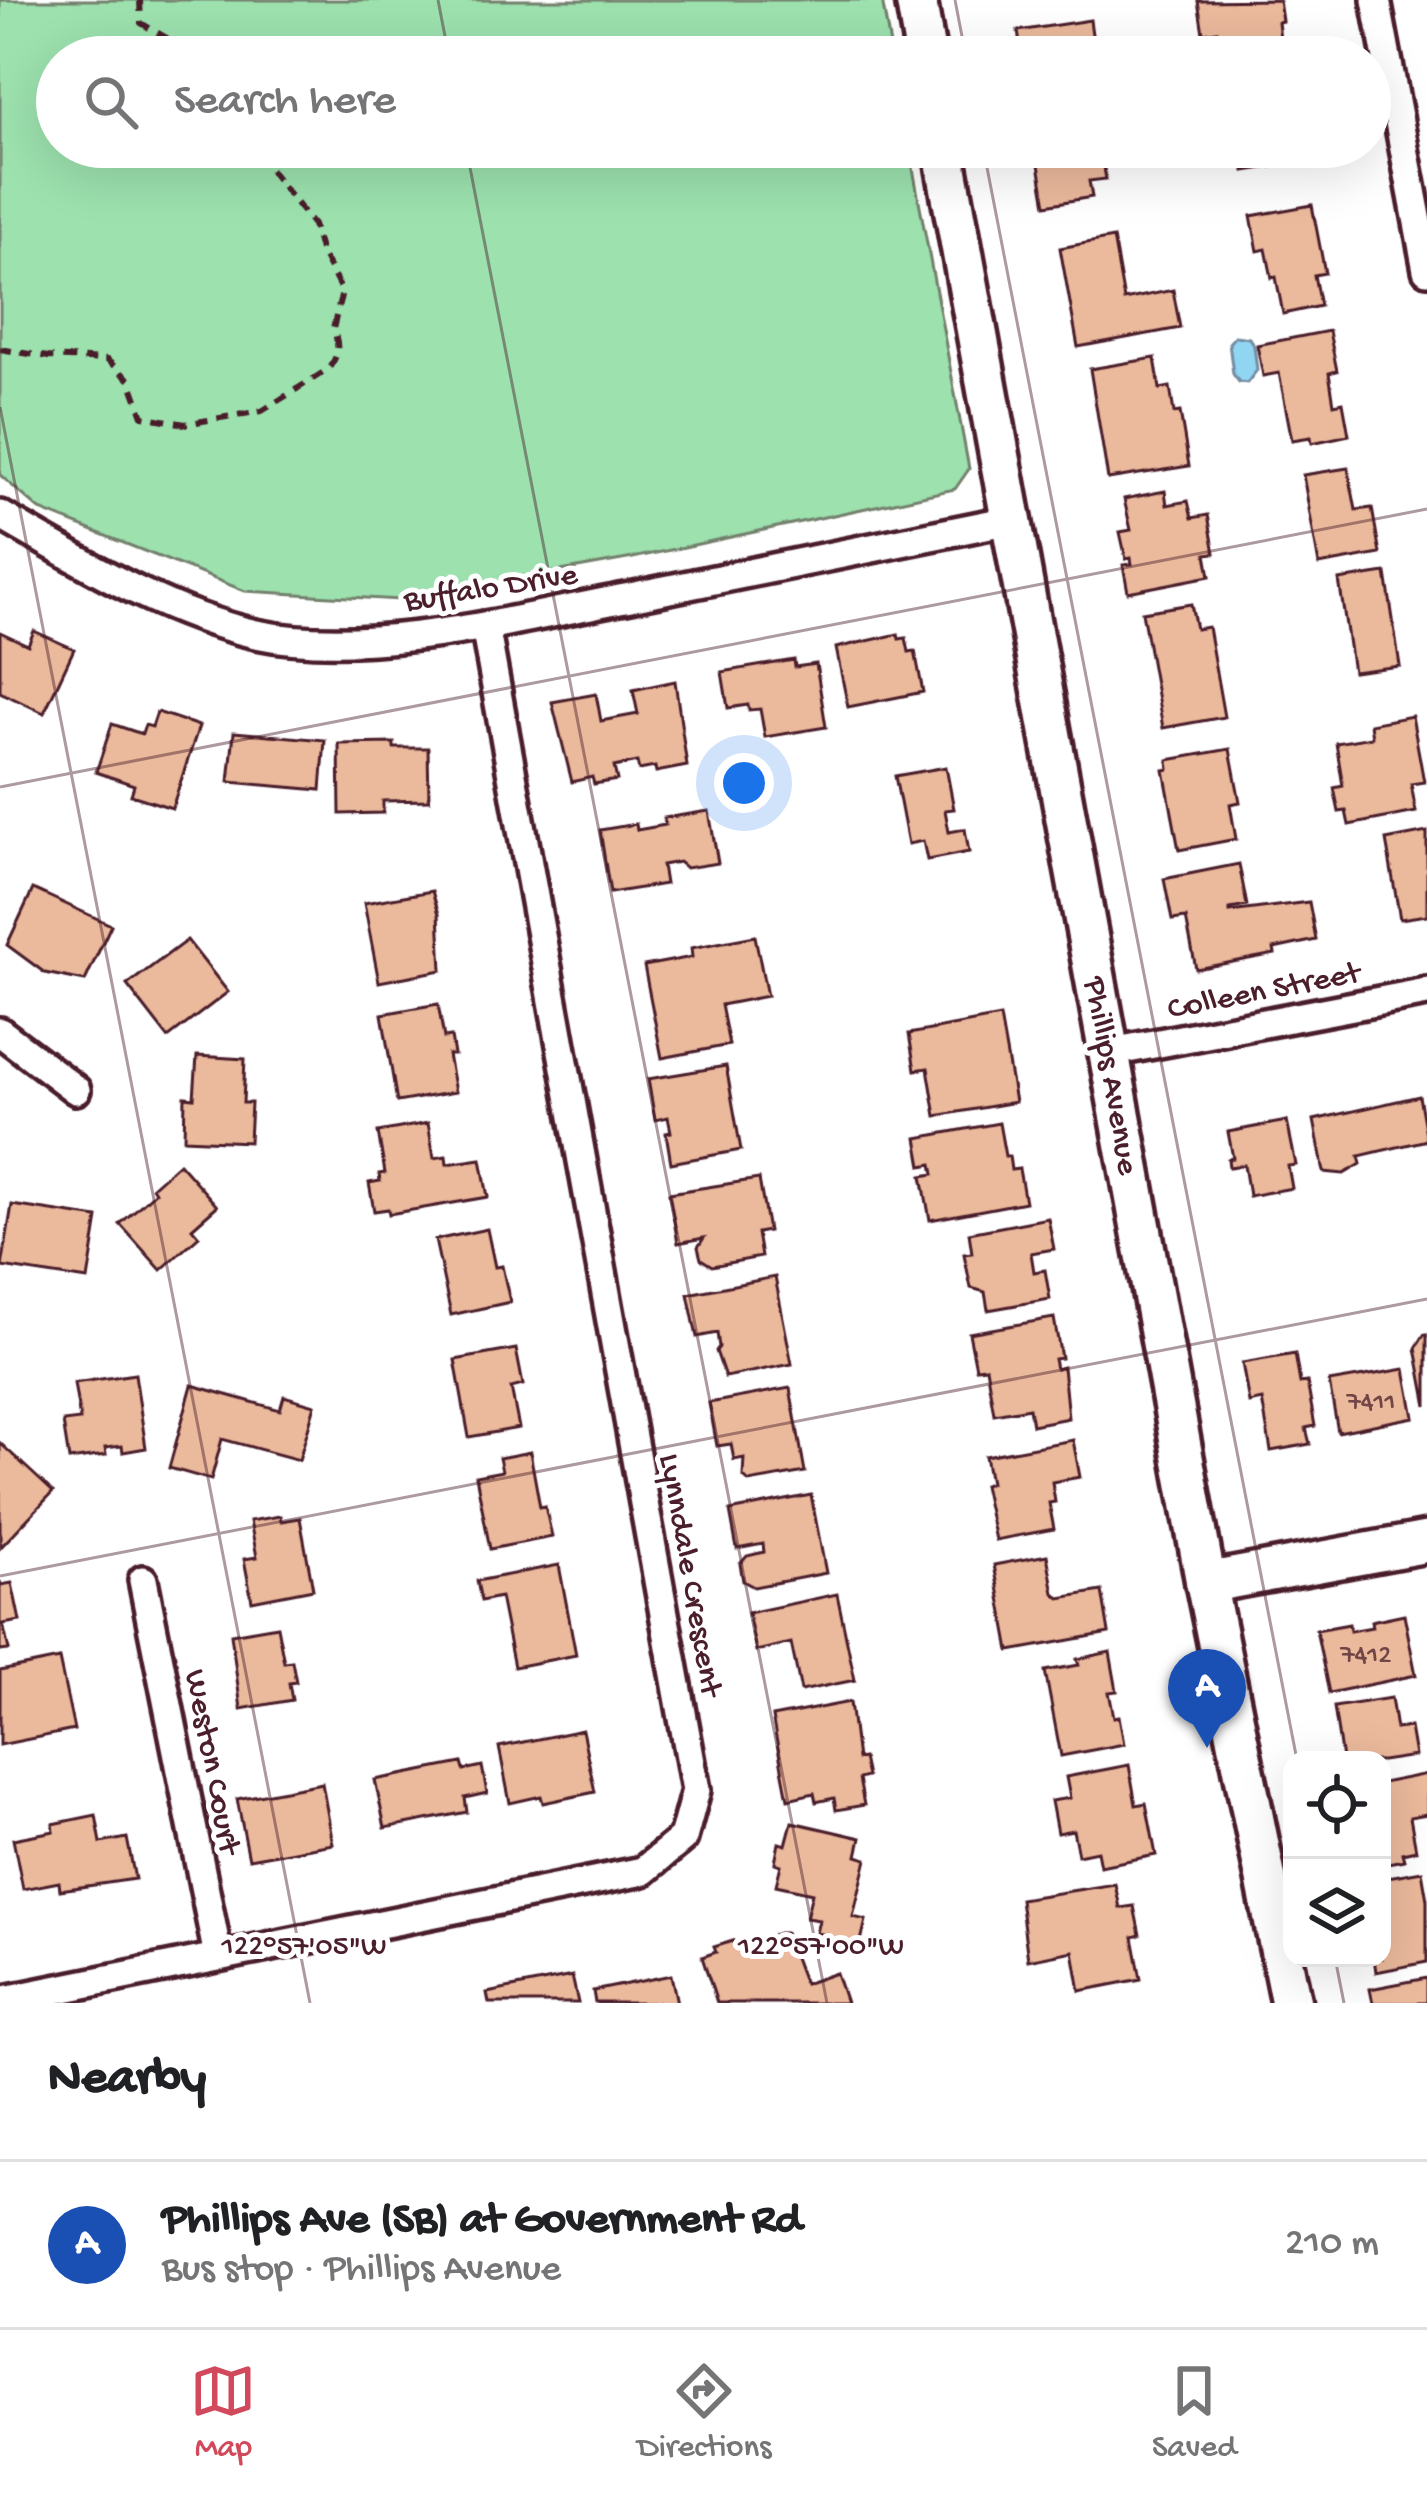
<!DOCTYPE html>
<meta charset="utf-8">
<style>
body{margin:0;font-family:"Gochi Hand",sans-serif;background:#f2f2f2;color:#202124}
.controls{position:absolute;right:36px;bottom:36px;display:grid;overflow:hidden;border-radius:24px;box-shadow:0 12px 48px #0002}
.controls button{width:108px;height:108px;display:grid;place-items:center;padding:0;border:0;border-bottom:3px solid #e0e0e0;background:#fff;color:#202124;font:60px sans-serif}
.you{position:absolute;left:744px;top:783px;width:42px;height:42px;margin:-30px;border:9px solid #fff;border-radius:50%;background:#1a73e8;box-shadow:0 0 0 18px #1a73e833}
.badge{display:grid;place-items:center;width:78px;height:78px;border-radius:50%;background:#d1495b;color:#fff;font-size:39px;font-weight:700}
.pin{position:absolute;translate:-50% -99px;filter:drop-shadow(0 3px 6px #0008)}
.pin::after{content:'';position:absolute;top:63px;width:42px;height:36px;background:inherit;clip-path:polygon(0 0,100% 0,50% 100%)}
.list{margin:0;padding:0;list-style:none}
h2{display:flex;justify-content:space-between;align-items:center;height:156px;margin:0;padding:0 48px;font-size:51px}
h2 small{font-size:39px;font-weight:400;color:#757577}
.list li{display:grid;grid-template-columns:78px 1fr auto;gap:36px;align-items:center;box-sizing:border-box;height:168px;padding:0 48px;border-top:3px solid #e0e0e0}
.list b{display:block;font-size:45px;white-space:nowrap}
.list p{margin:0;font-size:39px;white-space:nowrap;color:#757577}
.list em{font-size:39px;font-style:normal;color:#757577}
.icon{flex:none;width:66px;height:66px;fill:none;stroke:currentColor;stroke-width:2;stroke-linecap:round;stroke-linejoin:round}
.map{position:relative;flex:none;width:1427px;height:2003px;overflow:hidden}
.search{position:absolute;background:#fff;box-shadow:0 12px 48px #0002;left:36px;right:36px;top:36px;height:132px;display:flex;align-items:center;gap:30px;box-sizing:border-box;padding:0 42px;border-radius:66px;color:#757577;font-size:45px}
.sheet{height:324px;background:#fff}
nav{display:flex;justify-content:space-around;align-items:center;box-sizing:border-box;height:168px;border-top:3px solid #e0e0e0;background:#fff;font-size:33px;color:#757577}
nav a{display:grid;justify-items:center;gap:6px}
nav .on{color:#d1495b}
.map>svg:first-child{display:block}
</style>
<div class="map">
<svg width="1427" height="2003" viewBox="0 0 1427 2003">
<rect width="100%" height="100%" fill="#fff"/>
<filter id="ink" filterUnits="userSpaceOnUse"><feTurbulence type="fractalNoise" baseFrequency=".00833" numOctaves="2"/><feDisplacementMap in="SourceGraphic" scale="24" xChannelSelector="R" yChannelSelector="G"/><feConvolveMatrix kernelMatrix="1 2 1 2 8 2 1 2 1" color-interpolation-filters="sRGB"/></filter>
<g filter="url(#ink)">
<polygon fill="#9ce1ae" stroke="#73806c" stroke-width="3" points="0,0 882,0 892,57 57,57 57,147 909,147 969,469 955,489 633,558 400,600 245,591 40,510 0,475"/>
<polygon fill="#90d6f2" stroke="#748da2" stroke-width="3" points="1235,336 1249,338 1254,346 1257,370 1247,383 1239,382 1233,374 1229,343"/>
<g fill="#ebb99c" stroke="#4a1f2b" stroke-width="3">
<polygon points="1279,0 1282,21 1278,22 1281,47 1276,47 1278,57 1212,57 1221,52 1217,31 1203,33 1198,1"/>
<polygon points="1090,20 1095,56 1104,57 1022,57 1018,31"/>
<polygon points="1036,147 1100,147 1106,179 1089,181 1092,197 1046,205"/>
<polygon points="1241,147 1287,147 1289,164 1245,171"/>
<polygon points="1312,205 1325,273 1314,275 1320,306 1283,314 1276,277 1272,278 1266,249 1258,251 1251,216"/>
<polygon points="1113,238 1124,300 1173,290 1180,328 1078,347 1060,248"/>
<polygon points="1329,331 1337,371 1329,373 1334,404 1343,402 1349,435 1312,443 1311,437 1292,440 1279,373 1263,376 1257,345"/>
<polygon points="1155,358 1160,389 1170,387 1174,413 1180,412 1189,466 1108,479 1090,369"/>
<polygon points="1348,468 1356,510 1372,508 1380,554 1319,565 1303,475"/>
<polygon points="1165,491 1167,505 1188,501 1192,518 1208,515 1215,553 1206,554 1210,576 1128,592 1123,565 1132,564 1131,558 1126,559 1120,532 1131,530 1124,499"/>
<polygon points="1386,573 1400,666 1353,672 1339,580"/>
<polygon points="1191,604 1196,629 1208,627 1224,717 1163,728 1142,612"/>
<polygon points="34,631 74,649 44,713 0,692 0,632 28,645"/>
<polygon points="898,634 899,639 906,638 909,652 915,651 923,692 848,707 836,648"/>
<polygon points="794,660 795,667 816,664 826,727 765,737 760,709 749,710 748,705 728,708 722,672"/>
<polygon points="675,681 687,766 656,772 655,767 639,770 637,762 614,767 617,780 594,784 592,777 572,782 552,702 596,694 601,721 638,714 633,690"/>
<polygon points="157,712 199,726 172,808 131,795 134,785 96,772 112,724 142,734 145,725 152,727"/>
<polygon points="1412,716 1424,782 1411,784 1416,812 1349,825 1346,811 1339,812 1334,788 1343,786 1336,743 1372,737 1370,724"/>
<polygon points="234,732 325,740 321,790 229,782"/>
<polygon points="394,743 394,748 428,748 429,800 383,801 383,813 340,814 339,744"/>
<polygon points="1230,749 1240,802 1230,804 1236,839 1179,850 1164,770 1169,769 1168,760"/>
<polygon points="946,767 954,809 945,810 949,832 965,829 969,852 927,860 923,841 908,844 895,776"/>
<polygon points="709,811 718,863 686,868 679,862 662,865 665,884 610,893 600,830 636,824 637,830 665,825 664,818"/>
<polygon points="1427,832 1427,915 1400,919 1386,840"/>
<polygon points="1239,864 1247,906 1230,909 1230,912 1309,902 1316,940 1274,949 1275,954 1196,969 1186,918 1172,920 1164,879"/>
<polygon points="33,889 111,925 85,981 45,973 7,945"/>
<polygon points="432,891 439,914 442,970 379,982 364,903"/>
<polygon points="755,936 767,996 721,1005 729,1045 662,1058 644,966 692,957 691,948"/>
<polygon points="187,940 228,992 168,1038 127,985"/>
<polygon points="438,1004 444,1038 451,1037 454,1055 448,1055 455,1092 397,1102 382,1014"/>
<polygon points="1000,1017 1015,1102 936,1116 928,1068 915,1070 909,1034"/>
<polygon points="197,1056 245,1059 243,1103 251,1103 249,1142 184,1139 185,1097 194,1098"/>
<polygon points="726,1066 741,1150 671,1163 666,1133 671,1132 668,1117 655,1120 648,1079"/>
<polygon points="1419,1096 1427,1140 1359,1156 1361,1164 1344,1174 1324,1172 1314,1120"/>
<polygon points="1287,1121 1296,1165 1288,1166 1292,1188 1249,1196 1244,1165 1229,1167 1228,1159 1233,1158 1228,1132"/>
<polygon points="428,1123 434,1158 446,1156 447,1164 481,1159 488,1197 389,1214 388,1209 374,1211 369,1183 380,1181 379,1174 385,1173 378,1132"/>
<polygon points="999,1123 1005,1156 1009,1156 1011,1170 1019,1169 1025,1202 930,1220 922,1176 934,1174 932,1164 922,1166 917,1138"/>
<polygon points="179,1163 217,1206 192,1228 199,1236 161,1270 120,1224 155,1192 152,1187"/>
<polygon points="759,1179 768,1231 757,1233 761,1257 712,1266 701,1259 698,1247 704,1238 678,1243 669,1193"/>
<polygon points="12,1205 98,1218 88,1280 2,1267"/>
<polygon points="1048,1218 1054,1249 1031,1253 1034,1272 1045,1270 1050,1299 988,1310 985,1292 971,1288 964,1254 972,1253 969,1233"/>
<polygon points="487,1229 495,1267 502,1266 510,1302 451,1315 435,1240"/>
<polygon points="775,1277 792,1364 725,1377 716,1351 719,1347 717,1333 697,1337 688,1294"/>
<polygon points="1054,1318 1061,1358 1054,1359 1056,1369 1063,1367 1068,1418 1032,1425 1029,1408 994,1414 986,1367 976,1368 969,1333"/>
<polygon points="1424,1335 1427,1335 1427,1406 1416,1348"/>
<polygon points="516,1349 523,1385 511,1388 519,1428 469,1437 455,1360"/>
<polygon points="1295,1354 1300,1383 1307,1382 1315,1426 1306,1428 1310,1444 1271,1451 1262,1400 1249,1403 1242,1363"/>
<polygon points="1405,1369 1414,1417 1338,1432 1329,1382"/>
<polygon points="135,1374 146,1448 123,1452 122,1446 105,1448 106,1455 69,1460 63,1422 80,1420 74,1383"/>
<polygon points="192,1385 280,1410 284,1396 315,1405 299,1460 222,1439 211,1480 169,1468"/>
<polygon points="790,1388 805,1472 749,1482 743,1476 744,1458 734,1460 731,1444 717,1446 709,1403"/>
<polygon points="1073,1440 1080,1477 1052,1482 1055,1502 1049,1503 1054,1529 995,1540 983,1485 990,1483 985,1456"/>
<polygon points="0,1443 53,1492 0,1548"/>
<polygon points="530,1452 540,1507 545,1506 552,1537 490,1549 476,1476 502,1471 499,1458"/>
<polygon points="811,1495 826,1573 754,1587 743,1581 740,1564 747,1556 764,1552 763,1544 737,1549 730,1511"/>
<polygon points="280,1516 281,1521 300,1518 313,1589 252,1601 244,1559 257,1557 250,1521"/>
<polygon points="1047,1555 1054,1593 1060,1598 1102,1591 1109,1633 1010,1651 994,1565"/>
<polygon points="559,1565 576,1655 514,1667 500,1597 481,1601 477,1581"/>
<polygon points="0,1581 1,1585 12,1583 20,1621 3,1624 9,1650 0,1651"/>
<polygon points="837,1594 855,1680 801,1691 791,1643 756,1651 748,1613"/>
<polygon points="1404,1614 1416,1675 1329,1693 1316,1630 1349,1624 1350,1631 1372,1627 1371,1621"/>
<polygon points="277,1626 284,1662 292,1661 296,1682 289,1683 292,1700 241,1709 231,1634"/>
<polygon points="1110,1652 1117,1691 1109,1692 1114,1717 1119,1716 1124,1744 1061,1756 1045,1671 1079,1665 1077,1659"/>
<polygon points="59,1659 74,1730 0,1745 0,1671"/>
<polygon points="1391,1698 1396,1729 1410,1727 1415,1756 1382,1761 1342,1760 1334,1707"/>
<polygon points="850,1702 857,1759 863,1758 867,1777 859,1779 864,1805 836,1810 834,1798 816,1802 814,1793 788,1799 772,1717"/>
<polygon points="582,1730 595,1792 543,1803 541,1796 510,1803 499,1747"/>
<polygon points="462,1763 464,1770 482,1766 487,1793 465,1798 467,1812 385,1828 375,1780"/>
<polygon points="1129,1765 1136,1805 1146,1803 1156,1855 1100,1866 1097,1851 1078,1855 1073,1830 1057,1833 1051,1801 1070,1798 1066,1777"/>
<polygon points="1427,1774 1427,1814 1410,1817 1416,1850 1402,1853 1404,1860 1382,1864 1382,1783"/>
<polygon points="322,1783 333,1844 249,1859 237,1799"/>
<polygon points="96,1815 101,1843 127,1838 135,1879 60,1890 59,1882 23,1889 13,1839 54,1831 53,1824"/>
<polygon points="792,1822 861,1838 857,1856 867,1859 853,1917 866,1920 859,1950 826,1942 827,1935 816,1933 819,1920 806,1918 812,1893 776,1885 781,1865 775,1863 779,1843 786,1845"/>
<polygon points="1422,1871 1427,1900 1427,1962 1376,1972 1374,1958 1382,1958 1382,1878"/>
<polygon points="1115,1884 1120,1908 1134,1906 1140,1935 1133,1937 1141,1979 1080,1991 1073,1951 1028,1960 1020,1899"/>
<polygon points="779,1933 785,1933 804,1984 836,1973 846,2003 717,2003 702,1957 716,1952 714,1947 733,1941 734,1945 739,1943 741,1952 746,1951 744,1945"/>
<polygon points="671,1975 677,2003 595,2003 593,1991"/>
<polygon points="572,1976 578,2003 489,2003 487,1993"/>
<polygon points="1427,1978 1427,2003 1373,2003 1370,1989"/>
</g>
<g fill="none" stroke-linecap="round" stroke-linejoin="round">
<defs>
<g id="street">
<polyline points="1376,0 1427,270"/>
<path d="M0,515C80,561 165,614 256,634C370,658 522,618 635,596C760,570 885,545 1010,520"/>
<polyline points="0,1032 76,1090"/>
<polyline points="1112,1052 1427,992"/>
<polyline points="143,1580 218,1956"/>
<polyline points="0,2001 643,1871 683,1838 696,1790 485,626"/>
</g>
<g id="secondary">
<polyline points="916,0 926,57"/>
<polyline points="943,147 1206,1583 1291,2003"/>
<polyline points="1206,1583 1427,1542"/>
</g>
</defs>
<use href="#street" stroke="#4a1f2b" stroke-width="36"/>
<use href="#secondary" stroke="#4a1f2b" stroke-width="48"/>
<g stroke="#4a1f2b" stroke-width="6" stroke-dasharray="12 9" stroke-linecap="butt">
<polyline points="140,0 141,23 199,57"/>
<path d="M0,349L48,357L107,360L130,380L143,416L185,424L262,411L327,370C339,357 340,345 333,329L342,292L320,250L313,225L252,147"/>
</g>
<use href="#street" stroke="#fff" stroke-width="27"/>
<use href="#secondary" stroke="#fff" stroke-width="39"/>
</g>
</g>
<path fill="none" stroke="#4a1f2b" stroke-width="3" stroke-opacity="0.45" d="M438,0L449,57M955,0L966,57M466,147L827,2003M983,147L1297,1760M0,407L310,2003M0,787L1427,509M0,1576L1427,1299M1335,1958L1344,2003"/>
<g text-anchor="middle" stroke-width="10" stroke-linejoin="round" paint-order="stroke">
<g font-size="27" fill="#724647">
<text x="1371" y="1409">7411</text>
<text x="1366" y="1662">7412</text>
</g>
<g font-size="33" fill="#4a1f2b" stroke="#fff">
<text transform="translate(490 584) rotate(-9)" y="12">Buffalo Drive</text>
<text transform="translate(1263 987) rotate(-11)" y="12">Colleen Street</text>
<text transform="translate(1115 1075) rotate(80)" y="12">Phillips Avenue</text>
<text transform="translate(694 1574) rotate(80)" y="12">Lynndale Crescent</text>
<text transform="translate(216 1761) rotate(79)" y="12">Weston Court</text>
</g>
</g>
<g font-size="30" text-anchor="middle" fill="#4a1f2b" stroke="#fff" stroke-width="10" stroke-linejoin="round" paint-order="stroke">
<text x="304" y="1954">122°57'05"W</text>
<text x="821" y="1954">122°57'00"W</text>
</g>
</svg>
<div class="controls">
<button><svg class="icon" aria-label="locate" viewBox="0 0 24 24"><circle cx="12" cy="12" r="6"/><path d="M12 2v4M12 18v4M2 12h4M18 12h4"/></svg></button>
<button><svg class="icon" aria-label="layers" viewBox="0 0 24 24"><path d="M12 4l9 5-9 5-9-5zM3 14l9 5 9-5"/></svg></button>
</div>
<div class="you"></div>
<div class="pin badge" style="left:1207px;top:1748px;background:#1a4fb4">A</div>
<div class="search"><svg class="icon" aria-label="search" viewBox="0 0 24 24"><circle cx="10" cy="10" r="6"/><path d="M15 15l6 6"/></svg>Search here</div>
</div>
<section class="sheet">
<h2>Nearby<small></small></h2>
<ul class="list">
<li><span class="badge" style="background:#1a4fb4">A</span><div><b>Phillips Ave (SB) at Government Rd</b><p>Bus stop · Phillips Avenue</p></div><em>210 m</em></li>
</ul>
</section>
<nav>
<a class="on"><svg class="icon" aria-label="map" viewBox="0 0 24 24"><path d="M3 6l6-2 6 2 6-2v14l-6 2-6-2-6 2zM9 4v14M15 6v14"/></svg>Map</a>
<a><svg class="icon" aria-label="directions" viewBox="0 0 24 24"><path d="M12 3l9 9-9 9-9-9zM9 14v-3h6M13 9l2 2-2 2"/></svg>Directions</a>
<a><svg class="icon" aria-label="saved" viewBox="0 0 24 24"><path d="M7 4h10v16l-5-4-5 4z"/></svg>Saved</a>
</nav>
